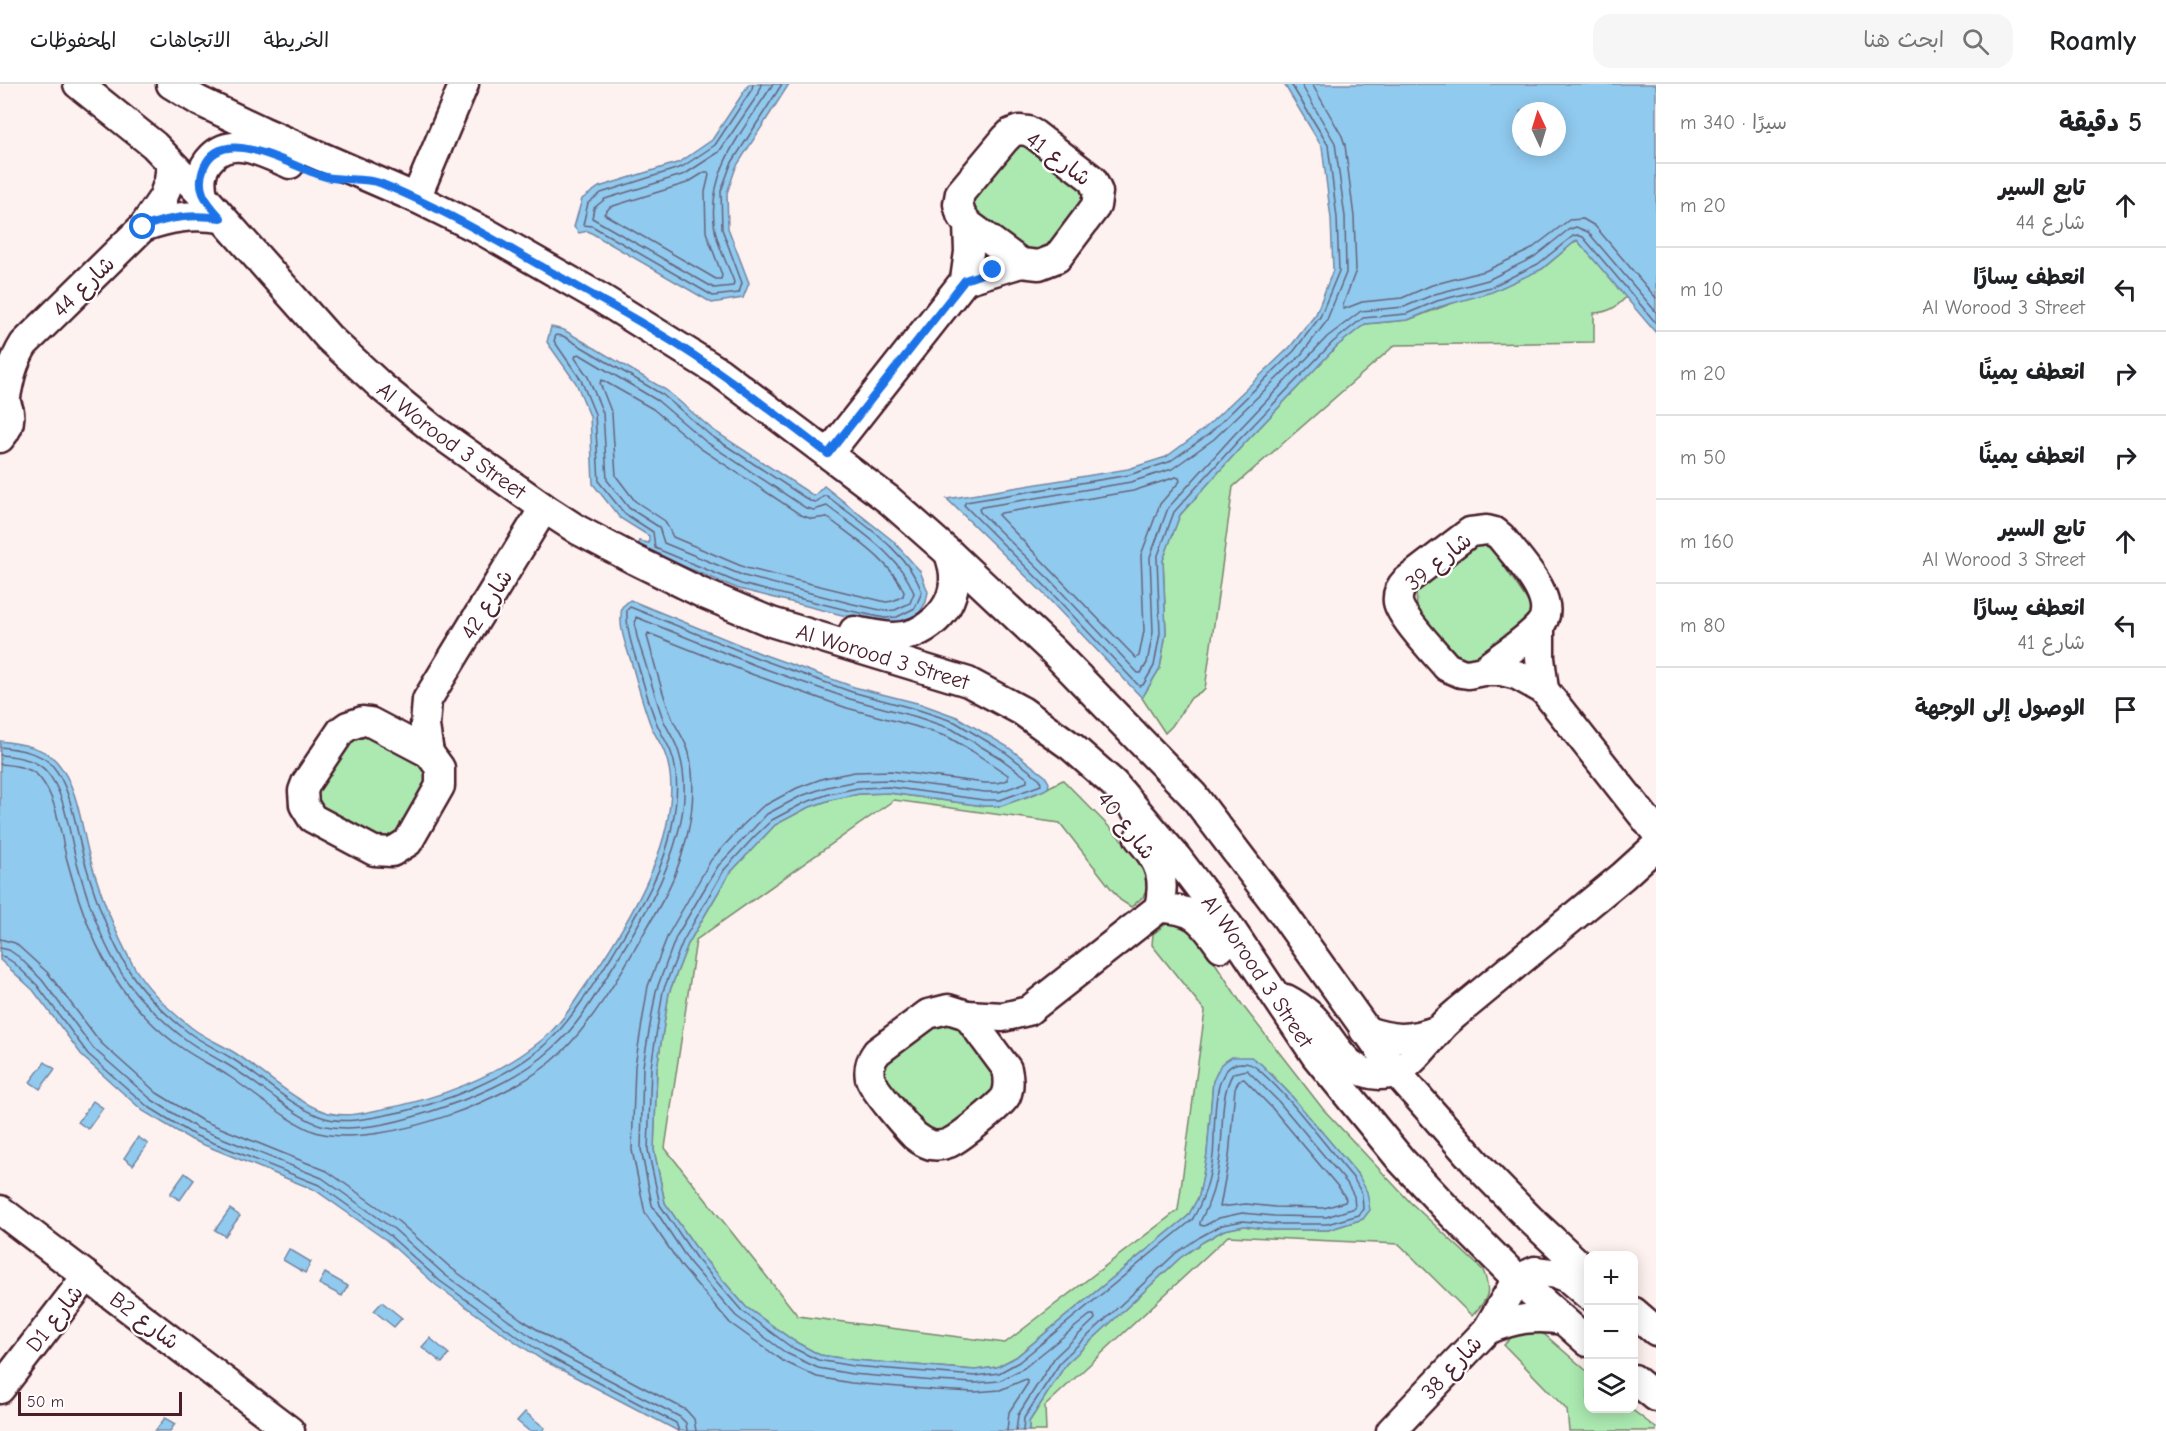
<!DOCTYPE html>
<html lang="ar">
<meta charset="utf-8">
<style>
body{margin:0;font-family:"Comic Neue","Playpen Sans Arabic",sans-serif;background:#f6f6f6;color:#202124;direction:rtl}
.controls{position:absolute;right:18px;bottom:18px;display:grid;overflow:hidden;border-radius:12px;box-shadow:0 3px 15px #0003}
.controls button{width:54px;height:54px;display:grid;place-items:center;padding:0;border:0;border-bottom:2px solid #e0e0e0;background:#fff;color:#202124;font:30px sans-serif}
.compass{position:absolute;left:1512px;top:18px;width:54px;height:54px;border-radius:50%;background:#fff;box-shadow:0 3px 15px #0003;rotate:356deg}
.scale{position:absolute;left:18px;bottom:15px;width:164px;box-sizing:border-box;padding-left:6px;border:3px solid #4a1f2b;border-top:0;font-size:16px;line-height:21px;white-space:nowrap;color:#4a1f2b;-webkit-text-stroke:4px #fff;paint-order:stroke}
.stop{position:absolute;width:18px;height:18px;margin:-14px;border:4px solid #1a73e8;border-radius:50%;background:#fff}
.stop.end{background:#1a73e8;border-color:#fff;box-shadow:0 2px 6px #0008}
.list{margin:0;padding:0;list-style:none}
h2{display:flex;justify-content:space-between;align-items:center;height:78px;margin:0;padding:0 24px;font-size:26px}
h2 small{font-size:20px;font-weight:400;color:#757577}
.list li{display:grid;grid-template-columns:39px 1fr auto;gap:18px;align-items:center;box-sizing:border-box;height:84px;padding:0 24px;border-top:2px solid #e0e0e0}
.list b{display:block;font-size:22px;white-space:nowrap}
.list p{margin:0;font-size:20px;white-space:nowrap;color:#757577}
.list em{font-size:20px;font-style:normal;color:#757577}
.icon{flex:none;width:33px;height:33px;fill:none;stroke:currentColor;stroke-width:2;stroke-linecap:round;stroke-linejoin:round}
.map{position:relative;flex:none;width:1656px;height:1347px;overflow:hidden;direction:ltr}
header{display:flex;align-items:center;gap:36px;box-sizing:border-box;height:84px;padding:0 30px;background:#fff;border-bottom:2px solid #e0e0e0}
header strong{font-size:28px}
nav{display:flex;gap:33px;margin-inline-start:auto;font-size:21px}
.search{width:420px;height:54px;background:#f6f6f6;display:flex;align-items:center;gap:15px;box-sizing:border-box;padding:0 21px;border-radius:18px;color:#757577;font-size:22px}
main{display:flex}
aside{flex:1;background:#fff}
.map>svg:first-child{display:block}
</style>
<header>
<strong>Roamly</strong>
<div class="search"><svg class="icon" aria-label="search" viewBox="0 0 24 24"><circle cx="10" cy="10" r="6"/><path d="M15 15l6 6"/></svg>ابحث هنا</div>
<nav><a>الخريطة</a><a>الاتجاهات</a><a>المحفوظات</a></nav>
</header>
<main>
<aside>
<h2>5 دقيقة<small>سيرًا · 340 m</small></h2>
<ul class="list">
<li><svg class="icon" aria-label="ahead" viewBox="0 0 24 24"><path d="M12 20V5M6 11l6-6 6 6"/></svg><div><b>تابع السير</b><p>شارع 44</p></div><em>20 m</em></li>
<li><svg class="icon" aria-label="left" viewBox="0 0 24 24"><path d="M17 20v-9H6M10 6l-5 5 5 5"/></svg><div><b>انعطف يسارًا</b><p>Al Worood 3 Street</p></div><em>10 m</em></li>
<li><svg class="icon" aria-label="right" viewBox="0 0 24 24"><path d="M7 20v-9h11M14 6l5 5-5 5"/></svg><div><b>انعطف يمينًا</b></div><em>20 m</em></li>
<li><svg class="icon" aria-label="right" viewBox="0 0 24 24"><path d="M7 20v-9h11M14 6l5 5-5 5"/></svg><div><b>انعطف يمينًا</b></div><em>50 m</em></li>
<li><svg class="icon" aria-label="ahead" viewBox="0 0 24 24"><path d="M12 20V5M6 11l6-6 6 6"/></svg><div><b>تابع السير</b><p>Al Worood 3 Street</p></div><em>160 m</em></li>
<li><svg class="icon" aria-label="left" viewBox="0 0 24 24"><path d="M17 20v-9H6M10 6l-5 5 5 5"/></svg><div><b>انعطف يسارًا</b><p>شارع 41</p></div><em>80 m</em></li>
<li><svg class="icon" aria-label="arrive" viewBox="0 0 24 24"><path d="M6 21V4h12l-3 4 3 4H6"/></svg><div><b>الوصول إلى الوجهة</b></div></li>
</ul>
</aside>
<div class="map">
<svg width="1656" height="1347" viewBox="0 0 1656 1347">
<rect width="100%" height="100%" fill="#fef2f0"/>
<filter id="ink" filterUnits="userSpaceOnUse"><feTurbulence type="fractalNoise" baseFrequency=".0167" numOctaves="2"/><feDisplacementMap in="SourceGraphic" scale="12" xChannelSelector="R" yChannelSelector="G"/><feConvolveMatrix kernelMatrix="1 2 1 2 8 2 1 2 1" color-interpolation-filters="sRGB"/></filter>
<g filter="url(#ink)">
<g fill="#abe9b0" stroke="#7a846e" stroke-width="1.5">
<polygon points="1017,57 1084,96 1088,112 1048,165 1032,172 970,125 974,108"/>
<path d="M1577,156L1626,213C1616,224 1609,228 1594,229V258L1395,261L1233,403L1205,605L1191,614L1172,642L1165,649L1142,614L1160,584L1166,549L1163,476L1180,431L1243,361L1337,262L1365,240L1408,236L1542,185Z"/>
<polygon points="1480,461 1488,463 1495,469 1532,523 1531,532 1476,577 1468,579 1453,571 1417,523 1416,507 1421,500 1472,462"/>
<polygon points="362,645 424,679 431,693 397,754 382,760 315,719 317,703 347,654"/>
<path d="M1063,696L1123,757L1142,774L1148,801L1143,813L1131,823L1120,816L1060,739L894,716L696,856L665,1064L798,1232L1005,1259L1178,1126L1205,927L1152,861L1153,850L1166,840L1186,841L1197,851L1243,922L1323,1025L1410,1118L1483,1186C1492,1209 1488,1215 1472,1232L1399,1160L1228,1152L1045,1322L1046,1347H1029V1338L1066,1280L1180,1174L1203,1158L1224,1146L1244,1142L1273,1146H1328L1363,1135L1359,1092L1289,1009L1261,980L1213,997L1207,1070L1199,1112L1188,1132L1016,1273L997,1283L975,1286L854,1276L820,1271L794,1257L746,1223L701,1171L665,1119L654,1066L657,984L669,909L688,860L729,790L775,741L807,724L830,716L859,710L889,709L984,722H1001L1035,710Z"/>
<polygon points="936,938 959,941 999,991 999,1007 947,1049 930,1052 884,998 883,982"/>
<polygon points="1524,1247 1537,1247 1545,1251 1588,1288 1588,1324 1631,1325 1656,1344 1656,1347 1569,1347 1567,1326 1504,1261 1513,1252"/>
</g>
<g fill="#90caef" stroke="#7486a1" stroke-width="1.5" fill-rule="evenodd">
<polygon points="749,0 789,0 736,83 727,109 728,144 749,199 743,214 712,219 588,147 579,149 574,143 582,115 599,103 680,78 712,56"/>
<path d="M1284,0H1656V249L1577,156L1542,185L1492,208L1439,223L1408,236L1365,240L1337,262L1243,361L1180,431L1163,476L1166,549L1160,584L1142,614L1040,506L947,415L1128,385L1166,373L1204,345L1290,263L1316,230L1333,186L1331,135L1322,63ZM1521,27H1557V63H1521Z"/>
<polygon points="551,243 564,246 666,306 713,346 814,412 824,402 892,456 920,487 928,508 926,518 919,530 898,539 884,540 850,533 739,505 639,464 639,457 649,459 649,452 620,434 593,400 590,332 576,299 547,258"/>
<path d="M630,516L762,570L854,603L921,620L957,633L1008,663L1045,692L1049,699L1048,704L1042,707L1001,722H984L889,709L859,710L830,716L807,724L775,741L729,790L688,860L669,909L657,984L654,1066L665,1119L701,1171L746,1223L794,1257L820,1271L854,1276L975,1286L997,1283L1016,1273L1188,1132L1199,1112L1207,1070L1213,997L1221,980L1232,973H1251L1261,980L1289,1009L1359,1092L1367,1108L1370,1126L1363,1135L1328,1146H1273L1244,1142L1224,1146L1203,1158L1180,1174L1066,1280L1029,1338V1347H678L541,1275L508,1253L436,1201L386,1156L315,1106L192,1056L143,1027L84,974L33,906L0,876V657C18,659 45,663 57,678C78,703 81,741 89,771C100,809 114,847 133,881C147,905 170,927 192,944C205,954 221,960 235,969C260,985 296,1018 323,1027C341,1034 360,1030 378,1026C436,1016 496,993 542,956C558,943 570,925 581,908C614,861 653,800 666,744C671,721 674,692 665,670C662,660 655,652 651,642C643,621 637,599 631,577C625,559 618,542 622,523Z"/>
<polygon points="45,978 55,985 40,1005 30,998"/>
<polygon points="93,1017 103,1024 88,1045 78,1038"/>
<polygon points="138,1053 148,1060 133,1081 124,1074"/>
<polygon points="185,1089 194,1096 180,1116 170,1110"/>
<polygon points="230,1125 240,1132 225,1152 215,1146"/>
<polygon points="289,1165 311,1178 305,1189 283,1176"/>
<polygon points="325,1189 348,1202 342,1212 319,1200"/>
<polygon points="382,1218 402,1234 394,1243 374,1227"/>
<polygon points="430,1254 449,1270 442,1279 422,1263"/>
<polygon points="525,1328 545,1344 542,1347 529,1347 517,1337"/>
<polygon points="165,1334 175,1340 170,1347 155,1347"/>
</g>
<g fill="none" stroke-linecap="round" stroke-linejoin="round">
<g stroke="#666379" stroke-width="1.5">
<polyline points="753,0 752,5 715,61 682,83 601,109 588,119 583,141 592,142 713,212 739,209 742,199 722,145 721,107 731,80 782,0"/>
<path d="M761,0L759,9L719,68L685,90L605,115L594,124L592,134L714,204L733,202L734,198C728,181 718,163 715,146C705,88 744,46 773,0"/>
<polyline points="1291,0 1328,61 1337,134 1339,187 1320,233 1294,267 1209,350 1169,378 1129,391 966,418 964,421 1045,502 1139,602 1143,601 1154,582 1160,549 1157,474 1174,428 1238,357 1333,258 1363,234 1406,230 1437,217 1491,203 1538,180 1573,152 1577,151 1583,153 1656,239"/>
<polyline points="1301,0 1335,59 1345,133 1346,189 1326,238 1300,272 1214,355 1172,385 1131,398 982,423 979,425 980,428 1050,496 1138,589 1141,589 1147,579 1153,548 1150,473 1168,424 1233,352 1327,253 1361,227 1404,223 1435,210 1488,196 1534,173 1568,146 1576,143 1588,148 1656,228"/>
<polyline points="1312,0 1342,52 1345,61 1354,133 1356,186 1343,221 1344,225 1362,218 1402,214 1432,201 1485,187 1530,166 1569,136 1583,135 1595,142 1656,214"/>
<polygon points="705,88 708,88 709,91 705,108 706,148 722,191 721,195 716,195 604,130 610,123 687,99"/>
<path d="M556,251L563,252L663,311L710,351L810,417L816,418L824,412H827C861,439 907,466 922,508L915,524L897,533L885,534L851,527L741,500L655,464L653,448L624,429L599,398L595,330L581,296L554,257Z"/>
<path d="M579,270L658,317L705,357L806,424L814,426L827,422C858,446 900,471 914,509L910,519L895,526L885,527L853,520L744,492L664,459L659,443L629,424L607,396L603,329L588,293L575,274L576,271Z"/>
<path d="M602,296L653,325L700,364L801,431L812,435L827,433C852,453 892,478 904,508L903,512L893,517L886,518L746,484L673,453L665,437L635,417L616,392L612,330L600,299Z"/>
<polygon points="1176,393 1179,394 1180,397 1160,420 1141,471 1144,547 1139,572 1136,574 998,431 1001,429 1133,407"/>
<path d="M0,663C17,665 40,668 52,681C72,704 76,747 84,775C95,813 108,852 128,885C143,909 166,931 188,948C201,958 217,965 231,974C260,992 287,1019 319,1032C339,1040 361,1036 381,1032C439,1022 518,992 558,948C579,924 595,898 612,871C636,831 664,789 672,742C677,718 680,691 671,668C667,658 661,650 657,640C648,619 643,596 636,575C631,559 626,543 627,526L630,523L760,575L852,608L919,626L955,638L1005,668L1040,695L1041,701L1000,716H984L889,703L858,704L829,710L804,719L772,736L754,753L724,786L706,817L683,857L663,907L651,983L648,1066L660,1121L696,1174L742,1227L791,1263L818,1276L853,1282L975,1292L999,1289L1019,1278L1192,1136C1204,1116 1210,1095 1213,1072C1216,1048 1209,980 1241,979C1248,979 1252,980 1258,985C1294,1017 1323,1059 1354,1095L1362,1110L1363,1125L1359,1131L1327,1140H1273L1243,1137L1222,1141L1200,1153L1176,1169L1062,1276L1024,1334L1023,1347"/>
<path d="M0,671C15,672 36,675 46,687C65,707 69,749 76,775C89,823 108,880 142,916C155,929 169,943 184,954C195,963 209,970 221,977C236,985 249,995 263,1005C281,1017 300,1035 321,1041C355,1049 394,1039 426,1029C470,1015 519,996 553,964C578,942 595,912 612,884C639,840 665,799 678,749C685,724 687,694 679,669C676,657 668,647 663,635C656,615 650,595 644,575C640,562 633,546 636,533L757,582L850,615L917,633L952,645L1000,674L1027,694V698L999,708H985L889,696L857,697L827,703L801,712L767,730L718,782L676,853L656,907L643,982L641,1065L652,1121L690,1179L736,1232L786,1269L818,1284L852,1290L935,1297L975,1299L999,1297L1024,1284L1090,1231H1094L1095,1235L1055,1273L1018,1331L1016,1347"/>
<path d="M0,680C12,681 32,683 40,694C58,716 60,750 67,776C78,817 93,862 117,897C133,922 157,947 182,964C197,975 214,982 230,993C252,1008 295,1043 319,1049C382,1065 516,1014 561,969C600,930 627,878 655,830C683,784 701,723 689,669C686,657 678,647 673,636C661,609 655,580 647,552L648,549L754,591L847,624L914,642L948,653L972,667L1008,691V696L997,699H985L891,687L855,688L824,694L797,704L762,723L742,742L711,776L692,809L668,851L648,902L635,982L632,1066L645,1129L682,1183L730,1239L783,1277L817,1293L851,1299L935,1306L975,1308L1000,1306L1026,1295L1028,1299L1009,1328L1007,1347"/>
<polyline points="0,855 15,859 48,889 101,959 157,1009 201,1036 327,1087 399,1138 451,1184 521,1235 552,1255 686,1326 694,1335 696,1347"/>
<polyline points="0,864 9,866 19,873 42,896 94,965 152,1016 197,1044 322,1094 394,1145 445,1191 516,1242 547,1263 680,1333 686,1339 687,1347"/>
<polyline points="0,872 5,873 14,879 37,901 88,970 147,1022 194,1051 319,1101 389,1151 440,1197 511,1248 544,1270 676,1339 679,1347"/>
<path d="M1247,986L1279,1018L1347,1099L1354,1112L1355,1124L1326,1133L1274,1132L1242,1129L1219,1134L1204,1142L1200,1141V1138C1212,1116 1217,1096 1220,1072C1224,1045 1219,1013 1233,989Z"/>
<polygon points="1244,995 1272,1024 1340,1105 1346,1115 1345,1118 1324,1124 1275,1123 1246,1120 1220,1123 1229,1073 1235,1004 1239,996"/>
</g>
<defs>
<g id="minor">
<path id="s1" d="M78,0L154,61L203,112L329,254L383,304L433,345L544,424L578,446L635,476L702,509L771,538L968,598L1022,627L1072,663L1114,700L1177,774L1228,841L1316,972L1401,1076L1447,1125L1517,1195L1588,1258"/>
<polyline points="171,0 199,17 262,47 416,114 485,148 602,215 719,288 889,416 949,469 1052,566 1193,711 1282,828 1396,988 1484,1088 1530,1135 1588,1189"/>
<polygon points="1019,46 1028,47 1035,51 1092,95 1098,108 1096,122 1057,174 1039,181 1021,179 968,140 961,131 958,120 960,109 1005,55 1011,49"/>
<path d="M203,112C200,97 200,85 212,73C234,51 266,70 290,80"/>
<polyline points="416,114 464,0"/>
<path d="M143,143C170,133 192,130 221,134"/>
<polyline points="965,196 1021,179"/>
<path d="M0,312C13,325 12,341 0,354"/>
<path d="M5,318C9,296 12,279 24,260L143,143L163,114L169,97L171,80"/>
<polyline points="828,370 965,196 969,168 968,140"/>
<polyline points="1540,541 1540,574 1544,606"/>
<path d="M854,547C866,549 879,552 891,553C924,554 956,526 954,492C954,484 951,476 949,469"/>
<path d="M1483,587C1501,572 1523,559 1539,542C1562,518 1516,473 1501,453L1495,448L1487,446L1470,448L1406,497C1400,503 1397,510 1398,518C1400,532 1436,570 1447,583L1461,589L1468,590L1483,587H1501L1517,591L1544,606L1656,748"/>
<polygon points="363,637 370,638 429,669 440,684 440,702 408,758 392,768 374,767 312,734 304,721 303,707 306,699 341,647 348,642"/>
<polyline points="429,669 425,642 427,616 544,424"/>
<path d="M1139,754C1160,778 1166,793 1159,824"/>
<path d="M1286,915C1296,920 1304,926 1312,933C1334,955 1343,989 1379,991C1385,991 1392,990 1397,988C1414,977 1426,961 1439,946C1444,939 1452,933 1459,927L1623,792L1656,762"/>
<path d="M948,925L967,931L1007,985C1009,994 1010,1003 1006,1012C1001,1021 960,1054 949,1059C944,1061 938,1062 931,1061C925,1059 920,1056 915,1052C906,1043 873,1005 870,994C868,983 871,976 877,968L928,930Z"/>
<path d="M967,931L1003,933L1028,927L1159,824C1194,824 1202,836 1221,863"/>
<path d="M1364,946C1393,956 1409,957 1438,946"/>
<polyline points="0,1126 290,1347"/>
<polyline points="1634,1228 1656,1247"/>
<path d="M1487,1246C1513,1235 1535,1231 1563,1236"/>
<polyline points="1634,1295 1656,1313"/>
<polyline points="0,1305 87,1192"/>
<polyline points="1391,1347 1487,1246 1517,1195 1535,1187 1558,1190 1568,1194 1588,1211"/>
</g>
</defs>
<use href="#minor" stroke="#4a1f2b" stroke-width="33"/>
<use href="#minor" stroke="#fff" stroke-width="28"/>
</g>
</g>
<g fill="none" stroke-linecap="round" stroke-linejoin="round" filter="url(#ink)">
<path stroke="#1a73e8" stroke-width="8" d="M143,143C170,133 192,130 221,134C206,117 195,106 204,83C223,37 296,86 326,93C343,97 364,93 380,99C437,122 488,152 541,182C579,204 617,224 655,247C716,283 772,327 828,370L965,196L993,186"/>
</g>
<g text-anchor="middle" stroke-width="4.5" stroke-linejoin="round" paint-order="stroke">
<g font-size="22" fill="#4a1f2b" stroke="#fff">
<text transform="translate(1059 74) rotate(37)" y="8">شارع 41</text>
<text transform="translate(83 202) rotate(-44)" y="8">شارع 44</text>
<text dy="8" stroke="none"><textPath href="#s1" startOffset="518">Al Worood 3 Street</textPath></text>
<text transform="translate(1438 477) rotate(-39)" y="8">شارع 39</text>
<text transform="translate(486 520) rotate(-58)" y="8">شارع 42</text>
<text dy="8" stroke="none"><textPath href="#s1" startOffset="1004">Al Worood 3 Street</textPath></text>
<text transform="translate(1127 741) rotate(52)" y="8">شارع 40</text>
<text dy="8" stroke="none"><textPath href="#s1" startOffset="1508">Al Worood 3 Street</textPath></text>
<text transform="translate(54 1234) rotate(-52)" y="8">D1 شارع</text>
<text transform="translate(145 1236) rotate(37)" y="8">B2 شارع</text>
<text transform="translate(1451 1283) rotate(-47)" y="8">شارع 38</text>
</g>
</g>
</svg>
<div class="controls">
<button>+</button>
<button>−</button>
<button><svg class="icon" aria-label="layers" viewBox="0 0 24 24"><path d="M12 4l9 5-9 5-9-5zM3 14l9 5 9-5"/></svg></button>
</div>
<svg class="compass" viewBox="-18 -18 36 36"><path d="M0-13l5 13h-10z" fill="#e53935"/><path d="M0 13l5-13h-10z" fill="#757577"/></svg>
<div class="scale">50 m</div>
<div class="stop" style="left:143px;top:143px"></div>
<div class="stop end" style="left:993px;top:186px"></div>
</div>
</main>
